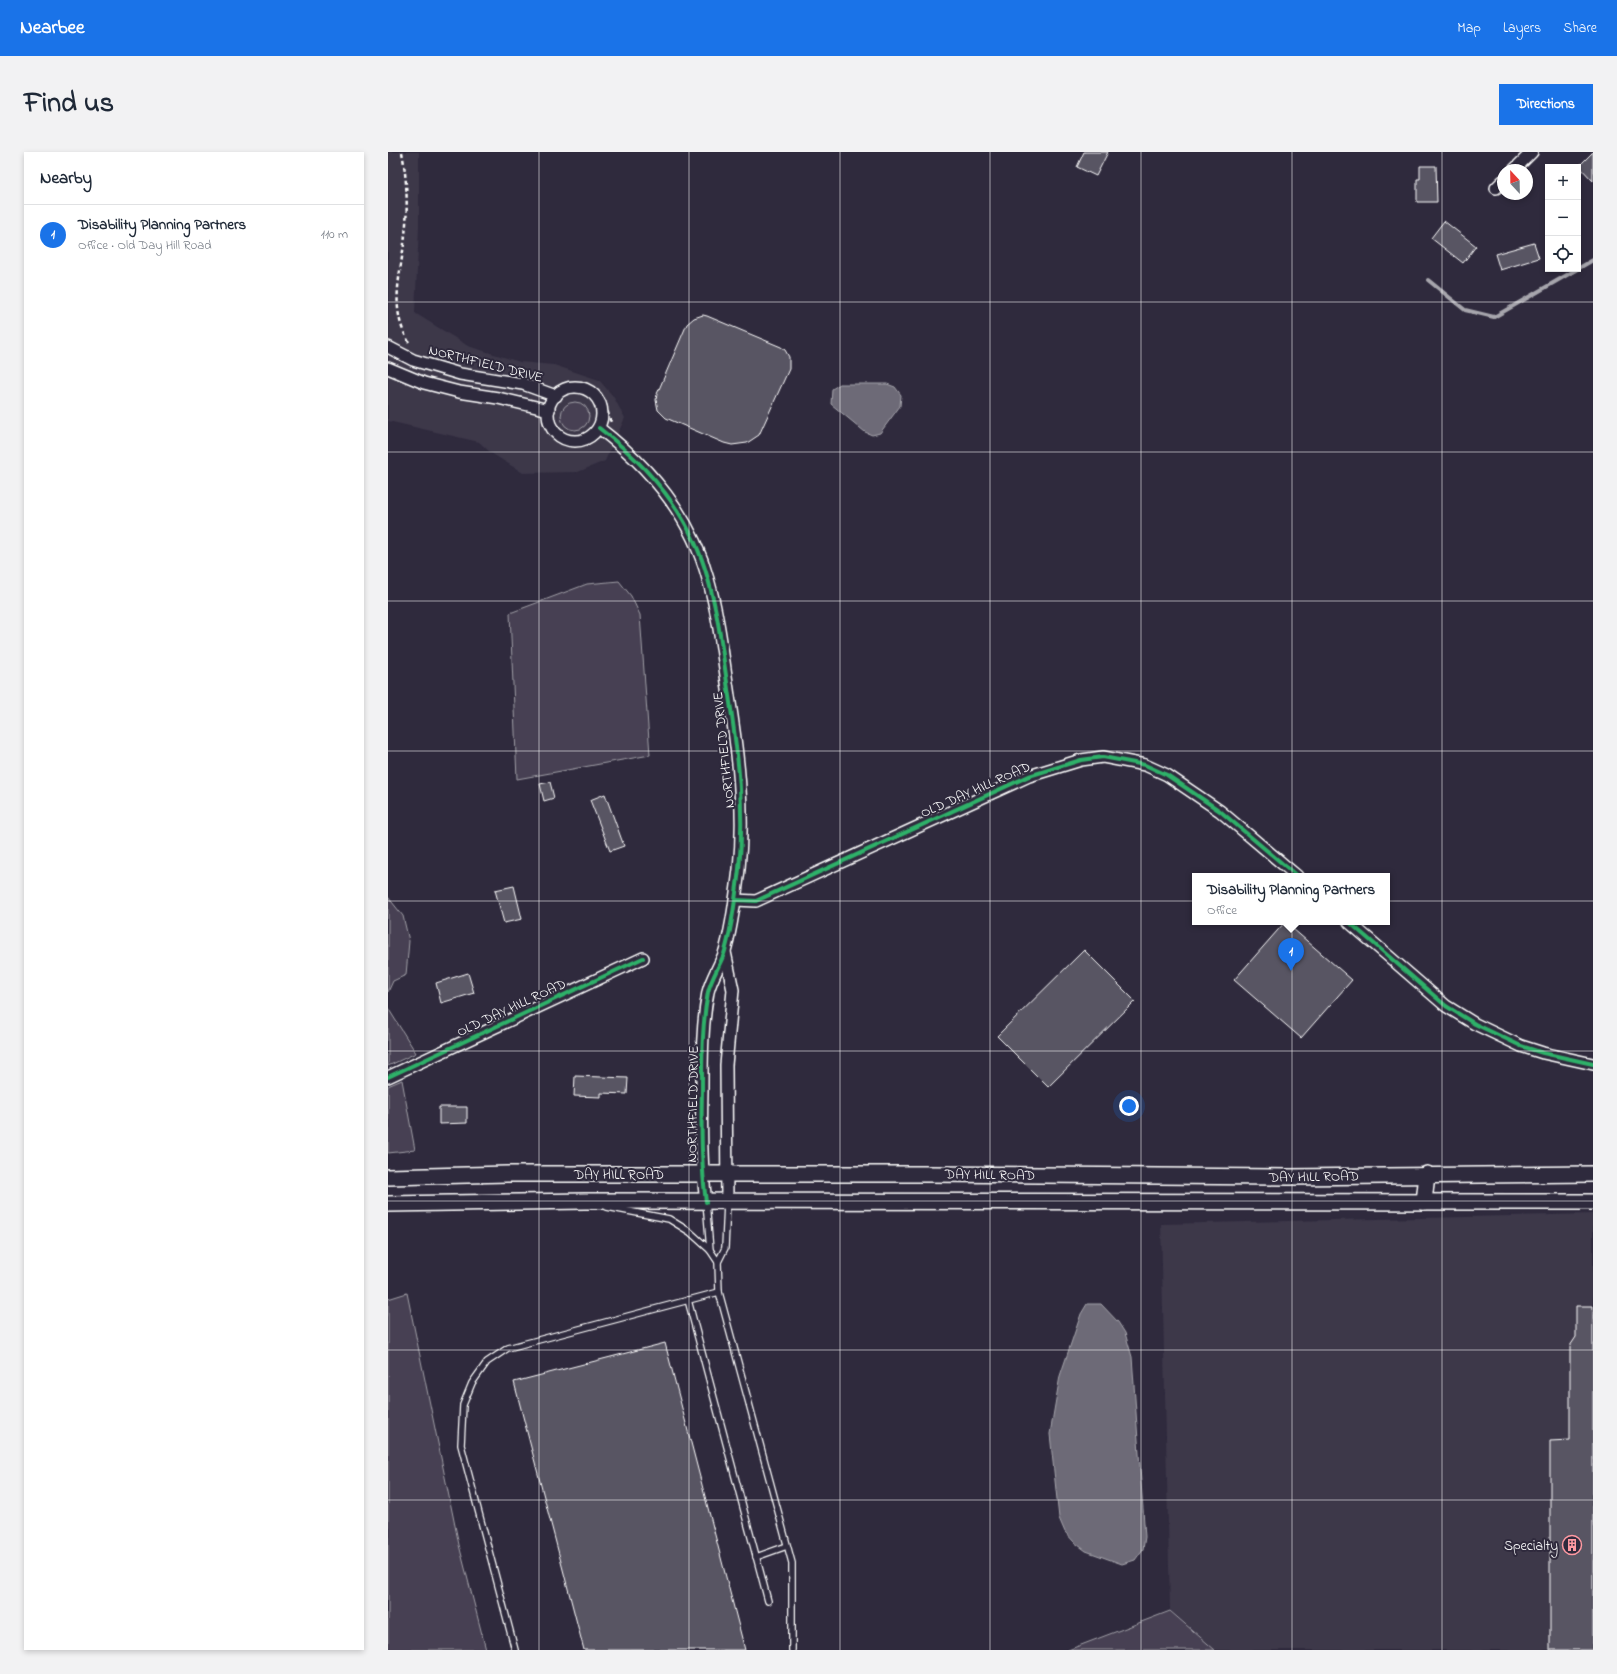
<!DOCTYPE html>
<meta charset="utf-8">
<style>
body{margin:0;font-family:"Indie Flower",sans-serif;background:#f2f2f3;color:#1f2937}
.controls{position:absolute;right:12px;top:12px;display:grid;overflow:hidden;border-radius:0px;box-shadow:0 2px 6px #0003}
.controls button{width:36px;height:36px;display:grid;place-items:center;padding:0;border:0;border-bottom:1px solid #e0e1e3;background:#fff;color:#1f2937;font:20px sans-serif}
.compass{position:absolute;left:1109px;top:12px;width:36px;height:36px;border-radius:50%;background:#fff;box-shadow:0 2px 6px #0003;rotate:338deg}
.you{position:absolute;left:741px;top:954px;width:14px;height:14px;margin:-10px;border:3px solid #fff;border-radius:50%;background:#1a73e8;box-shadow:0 0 0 6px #1a73e833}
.badge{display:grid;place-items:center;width:26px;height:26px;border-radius:50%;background:#1a73e8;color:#fff;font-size:13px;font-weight:700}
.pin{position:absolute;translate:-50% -33px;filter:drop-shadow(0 1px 2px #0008)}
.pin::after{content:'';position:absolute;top:21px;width:14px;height:12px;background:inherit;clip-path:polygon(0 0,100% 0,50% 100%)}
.popup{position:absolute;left:804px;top:721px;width:198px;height:52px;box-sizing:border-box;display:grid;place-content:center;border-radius:0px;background:#fff;filter:drop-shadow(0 1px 3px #0005);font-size:13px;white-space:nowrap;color:#747a83}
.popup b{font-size:15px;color:#1f2937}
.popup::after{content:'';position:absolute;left:50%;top:100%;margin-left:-8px;border:8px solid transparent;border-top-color:#fff}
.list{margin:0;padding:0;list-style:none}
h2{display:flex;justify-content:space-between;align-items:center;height:52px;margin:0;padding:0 16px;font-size:17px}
h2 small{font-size:13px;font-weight:400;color:#747a83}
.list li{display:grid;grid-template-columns:26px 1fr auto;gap:12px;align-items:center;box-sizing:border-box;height:60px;padding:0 16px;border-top:1px solid #e0e1e3}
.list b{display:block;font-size:15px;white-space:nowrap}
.list p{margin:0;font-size:13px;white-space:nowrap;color:#747a83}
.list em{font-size:13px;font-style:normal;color:#747a83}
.icon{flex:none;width:22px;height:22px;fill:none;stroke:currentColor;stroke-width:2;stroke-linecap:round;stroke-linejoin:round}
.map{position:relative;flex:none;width:1205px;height:1498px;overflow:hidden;border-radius:0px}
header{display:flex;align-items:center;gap:24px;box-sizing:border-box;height:56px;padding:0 20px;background:#1a73e8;color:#fff}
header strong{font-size:19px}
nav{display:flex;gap:22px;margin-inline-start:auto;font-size:14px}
.intro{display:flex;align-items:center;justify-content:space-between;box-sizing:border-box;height:96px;padding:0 24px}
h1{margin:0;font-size:28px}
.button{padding:10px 18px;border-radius:0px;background:#1a73e8;color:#fff;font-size:14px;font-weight:700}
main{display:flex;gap:24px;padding:0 24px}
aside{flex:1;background:#fff;border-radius:0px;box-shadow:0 2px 6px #0003}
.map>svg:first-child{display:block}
</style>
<header>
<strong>Nearbee</strong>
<nav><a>Map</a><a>Layers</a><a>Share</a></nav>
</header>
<div class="intro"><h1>Find us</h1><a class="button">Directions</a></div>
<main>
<aside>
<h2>Nearby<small></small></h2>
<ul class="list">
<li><span class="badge">1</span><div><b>Disability Planning Partners</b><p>Office · Old Day Hill Road</p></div><em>110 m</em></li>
</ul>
</aside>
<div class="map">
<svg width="1205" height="1498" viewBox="0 0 1205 1498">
<rect width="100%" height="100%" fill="#2f2a3d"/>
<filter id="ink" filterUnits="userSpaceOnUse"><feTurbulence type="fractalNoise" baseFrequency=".025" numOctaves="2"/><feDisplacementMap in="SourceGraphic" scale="8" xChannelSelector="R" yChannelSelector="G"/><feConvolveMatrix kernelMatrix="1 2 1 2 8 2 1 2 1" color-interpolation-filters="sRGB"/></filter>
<g filter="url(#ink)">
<g fill="#3c3749">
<polygon points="0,0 31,0 31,76 27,161 80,194 132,210 166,213 211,228 225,244 237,266 217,309 190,320 135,321 103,301 91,290 0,269"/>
<polygon points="1205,1062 1205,1498 827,1498 782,1458 773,1072"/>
</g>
<g fill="#464152" stroke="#a2a0a8">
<circle cx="187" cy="264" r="14"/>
<polygon points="231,429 243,444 252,463 262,603 129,627 122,461 199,432"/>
<polygon points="0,745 15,764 21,789 18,823 5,829 0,840"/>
<polygon points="0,856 28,901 0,914"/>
<polygon points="14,928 27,998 0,1001 0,934"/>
<polygon points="19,1141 71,1393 98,1498 0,1498 0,1147"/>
<polygon points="782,1459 827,1498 680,1498"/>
</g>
<g fill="#6d6a77" stroke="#a7a6ad">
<polygon points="452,232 499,232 507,235 513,243 512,254 492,281 484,283 477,280 443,252 444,237"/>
<polygon points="699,1152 713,1152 730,1170 737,1181 744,1205 757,1385 755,1397 747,1408 734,1412 698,1399 686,1390 677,1380 671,1366 662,1282 672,1224 693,1162"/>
</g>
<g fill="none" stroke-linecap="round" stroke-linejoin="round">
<polyline stroke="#a7a6ad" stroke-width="4" points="1040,128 1077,158 1106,165 1205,108"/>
</g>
<g fill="#595564" stroke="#fff">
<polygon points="696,0 720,0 708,24 689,15"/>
<polygon points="1205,0 1205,29 1191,14"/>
<polygon points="1032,14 1048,14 1049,50 1029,50 1029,27 1032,27"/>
<polygon points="1056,69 1088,94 1075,111 1043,86"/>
<polygon points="1146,91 1151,106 1112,118 1107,102"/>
<polygon points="315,163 319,164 393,195 397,198 401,205 401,217 371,283 359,291 344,293 336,291 278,266 270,258 268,248 269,242 299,172 306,166"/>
<polygon points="162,630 166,646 156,649 152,632"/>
<polygon points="217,642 236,694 222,699 202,648"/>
<polygon points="126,734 134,767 116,771 107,738"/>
<polygon points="897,770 964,828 913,886 846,828"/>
<polygon points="696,798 747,849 660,935 609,884"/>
<polygon points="80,821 86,841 53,851 48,831"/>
<polygon points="187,924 240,926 239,942 213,941 213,945 186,944"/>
<polygon points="51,955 79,955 79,971 51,972"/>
<polygon points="1188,1154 1205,1154 1205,1498 1162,1498 1162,1289 1182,1288 1182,1194 1188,1185"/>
<polygon points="277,1191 357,1498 196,1498 126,1230"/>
</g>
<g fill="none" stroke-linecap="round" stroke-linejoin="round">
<defs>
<g id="lane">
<polyline points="318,1050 322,1098 330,1110 337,1096 339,1050"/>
<polyline points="219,1055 281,1067 302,1080 322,1098"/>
<polyline points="330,1110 331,1140 404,1411 404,1498"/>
<polyline points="300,1148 380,1449"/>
<polyline points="368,1405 399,1394"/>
<polyline points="127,1498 73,1293 75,1253 84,1231 99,1210 120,1196 331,1140"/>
</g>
<g id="street">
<polyline points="1126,18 1144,0"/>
<polyline points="1108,36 1115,29"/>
<polyline points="0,195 25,208 72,222 135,232 168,244"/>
<polyline points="0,216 36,231 71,240 110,246 161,258"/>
<circle cx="187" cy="262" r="27"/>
<path d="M211,276C262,315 303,364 320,427C331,465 335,505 341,544C350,602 357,658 351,717C348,742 344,778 336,802C331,815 323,827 320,840C314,872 314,906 314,939C313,976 313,1013 318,1050"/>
<polyline points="347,748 368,749 641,624 693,608 715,605 757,613 779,623 832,659 909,724"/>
<polyline points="961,770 1058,854 1087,872 1133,894 1155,901 1205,912"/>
<polyline points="337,800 345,838 338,913 339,1050"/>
<polyline points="0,925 255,806"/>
</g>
<g id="secondary">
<polyline points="0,1025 119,1022 540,1022 901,1025 1205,1022"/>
<polyline points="1036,1050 1039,1022"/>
<polyline points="0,1052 197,1049 1205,1050"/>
</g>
</defs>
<use href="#lane" stroke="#fff" stroke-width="8"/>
<use href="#street" stroke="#fff" stroke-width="14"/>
<use href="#secondary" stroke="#fff" stroke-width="18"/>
<g stroke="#fff" stroke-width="2.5" stroke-dasharray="4 3" stroke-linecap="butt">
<path d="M14,0C19,27 20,56 17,83C13,123 0,157 22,192"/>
<path d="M172,234C187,229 208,230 216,247C219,254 220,263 223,270"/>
</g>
<use href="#lane" stroke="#2f2a3d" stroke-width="5.5"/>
<use href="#street" stroke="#2f2a3d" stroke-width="11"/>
<use href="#secondary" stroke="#2f2a3d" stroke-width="15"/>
<defs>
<g id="cycleway">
<path d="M211,276C262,315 303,364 320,427C331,465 335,505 341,544C350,602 357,658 351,717C348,742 344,778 336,802C331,815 323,827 320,840C314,872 314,906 314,939C313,976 313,1013 318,1050"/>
<polyline points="347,748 368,749 641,624 693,608 715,605 757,613 779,623 832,659 909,724"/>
<polyline points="961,770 1058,854 1087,872 1133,894 1155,901 1205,912"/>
<polyline points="0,925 255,806"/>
</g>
</defs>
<use href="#cycleway" stroke="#2f2a3d" stroke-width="6"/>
<use href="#cycleway" stroke="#2db169" stroke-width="4"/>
</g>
</g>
<path fill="none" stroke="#fff" stroke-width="1" stroke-opacity="0.55" d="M151,0V1498M301,0V1498M452,0V1498M602,0V1498M753,0V1498M904,0V1498M1054,0V1498M0,150H1205M0,300H1205M0,449H1205M0,599H1205M0,749H1205M0,899H1205M0,1049H1205M0,1198H1205M0,1348H1205"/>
<defs>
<symbol id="building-ring" viewBox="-11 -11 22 22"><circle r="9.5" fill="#2f2a3d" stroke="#ff9aa2" stroke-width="1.5"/><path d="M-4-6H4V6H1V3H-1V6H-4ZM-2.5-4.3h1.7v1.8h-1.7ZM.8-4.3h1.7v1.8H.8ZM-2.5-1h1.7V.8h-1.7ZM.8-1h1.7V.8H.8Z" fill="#ff9aa2"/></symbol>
</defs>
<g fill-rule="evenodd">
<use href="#building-ring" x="1173" y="1382" width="22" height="22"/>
</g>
<g text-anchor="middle" stroke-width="4" stroke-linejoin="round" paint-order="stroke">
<g font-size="14" fill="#fff" stroke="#2f2a3d">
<text transform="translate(98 211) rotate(14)" y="5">NORTHFIELD DRIVE</text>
<text transform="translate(335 598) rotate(-96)" y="5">NORTHFIELD DRIVE</text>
<text transform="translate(587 637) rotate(-24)" y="5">OLD DAY HILL ROAD</text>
<text transform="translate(123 855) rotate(-25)" y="5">OLD DAY HILL ROAD</text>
<text transform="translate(304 952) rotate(-89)" y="5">NORTHFIELD DRIVE</text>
<text x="231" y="1027">DAY HILL ROAD</text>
<text transform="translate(602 1022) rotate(1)" y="5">DAY HILL ROAD</text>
<text transform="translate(926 1024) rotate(-1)" y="5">DAY HILL ROAD</text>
</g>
<g font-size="14" fill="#fff" stroke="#2f2a3d" text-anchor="end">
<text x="1170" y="1398">Specialty</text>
</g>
</g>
</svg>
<div class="controls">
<button>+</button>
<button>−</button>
<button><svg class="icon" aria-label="locate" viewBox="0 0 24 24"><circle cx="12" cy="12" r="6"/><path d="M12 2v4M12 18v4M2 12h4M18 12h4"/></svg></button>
</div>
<svg class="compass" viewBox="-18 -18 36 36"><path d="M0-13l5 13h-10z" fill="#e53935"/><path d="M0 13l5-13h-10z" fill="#747a83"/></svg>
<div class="you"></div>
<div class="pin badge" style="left:903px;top:819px">1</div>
<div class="popup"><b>Disability Planning Partners</b>Office</div>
</div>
</main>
